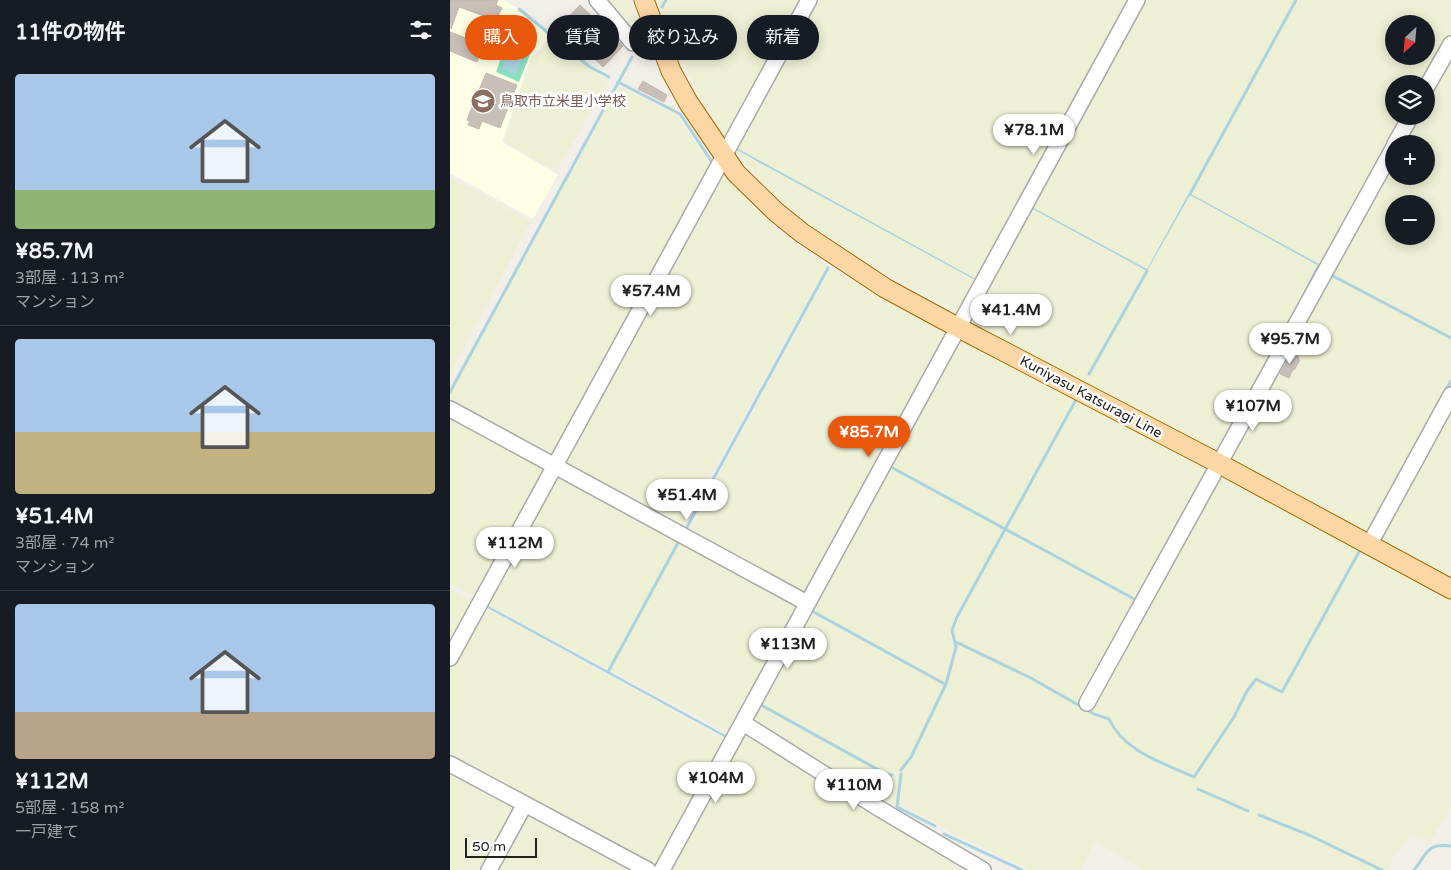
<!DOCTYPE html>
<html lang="ja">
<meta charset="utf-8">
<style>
:root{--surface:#171b24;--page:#242831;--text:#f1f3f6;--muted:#9ea1a6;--line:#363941;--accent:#ea580c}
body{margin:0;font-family:"Varela Round","Noto Sans JP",sans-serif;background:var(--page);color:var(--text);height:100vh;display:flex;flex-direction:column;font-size:19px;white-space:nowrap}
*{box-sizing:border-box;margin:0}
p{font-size:16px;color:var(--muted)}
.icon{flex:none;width:28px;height:28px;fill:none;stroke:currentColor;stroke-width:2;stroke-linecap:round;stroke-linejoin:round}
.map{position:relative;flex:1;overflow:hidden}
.sheet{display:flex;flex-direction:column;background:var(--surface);width:450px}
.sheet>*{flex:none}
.guide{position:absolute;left:15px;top:15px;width:475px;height:45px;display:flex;gap:10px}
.needle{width:32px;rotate:206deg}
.tools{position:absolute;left:935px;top:15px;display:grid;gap:10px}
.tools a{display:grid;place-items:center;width:50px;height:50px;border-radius:50%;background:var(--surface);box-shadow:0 2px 12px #0003;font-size:25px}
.scale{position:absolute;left:15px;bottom:12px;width:72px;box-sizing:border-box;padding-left:5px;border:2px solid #222;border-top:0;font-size:14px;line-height:18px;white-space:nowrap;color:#222;-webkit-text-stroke:4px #fff;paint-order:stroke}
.price{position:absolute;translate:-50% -42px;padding:0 11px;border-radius:18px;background:#fff;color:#222;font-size:16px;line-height:32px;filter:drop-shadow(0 1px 2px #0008)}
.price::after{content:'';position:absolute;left:50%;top:30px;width:15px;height:11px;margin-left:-8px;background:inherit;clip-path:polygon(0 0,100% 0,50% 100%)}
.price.active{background:var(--accent);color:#fff}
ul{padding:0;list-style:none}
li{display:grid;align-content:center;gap:10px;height:265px;padding:0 15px}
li+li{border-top:1px solid var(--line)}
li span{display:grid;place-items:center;height:155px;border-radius:5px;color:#555}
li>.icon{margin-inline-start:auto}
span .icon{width:90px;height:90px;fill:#fffc;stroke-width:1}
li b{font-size:21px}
h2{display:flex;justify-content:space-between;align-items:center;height:60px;padding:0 15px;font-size:21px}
.pill{padding:0 18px;border-radius:22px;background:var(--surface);box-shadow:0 2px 12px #0003;font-size:18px;line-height:45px}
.pill.active{background:var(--accent);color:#fff}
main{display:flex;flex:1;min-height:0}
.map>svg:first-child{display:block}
.education{fill:#ffffe5}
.farmland{fill:#eef0d5;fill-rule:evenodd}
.pitch{fill:#88e0be}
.water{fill:#aad3df}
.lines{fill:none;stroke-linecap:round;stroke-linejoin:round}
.stream{stroke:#aad3df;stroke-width:3}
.building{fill:#c7bfb8;stroke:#c4b6ab}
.minor-casing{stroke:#a9a9a9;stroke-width:18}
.major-casing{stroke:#a06b00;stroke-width:21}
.minor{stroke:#fff;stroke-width:15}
.major{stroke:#fcd6a4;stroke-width:19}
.labels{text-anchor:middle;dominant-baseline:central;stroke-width:5;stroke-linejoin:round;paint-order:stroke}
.education-label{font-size:14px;fill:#785e54;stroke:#fff;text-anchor:start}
.street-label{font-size:14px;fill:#222;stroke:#fff}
</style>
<main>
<section class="sheet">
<h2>11件の物件<svg class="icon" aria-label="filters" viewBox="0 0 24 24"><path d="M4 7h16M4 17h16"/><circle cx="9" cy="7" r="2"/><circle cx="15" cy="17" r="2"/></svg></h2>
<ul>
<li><span style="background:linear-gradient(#a9c7e8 75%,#8fb573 0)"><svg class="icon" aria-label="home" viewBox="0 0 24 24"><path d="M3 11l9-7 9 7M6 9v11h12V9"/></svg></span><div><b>¥85.7M</b><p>3部屋 · 113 m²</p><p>マンション</p></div></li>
<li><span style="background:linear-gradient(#a9c7e8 60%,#c2b280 0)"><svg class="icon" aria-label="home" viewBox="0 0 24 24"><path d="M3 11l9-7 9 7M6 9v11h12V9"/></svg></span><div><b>¥51.4M</b><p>3部屋 · 74 m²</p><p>マンション</p></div></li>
<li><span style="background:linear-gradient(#a9c7e8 70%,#b9a48a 0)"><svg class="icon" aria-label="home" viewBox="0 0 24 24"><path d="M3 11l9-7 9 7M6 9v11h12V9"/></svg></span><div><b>¥112M</b><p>5部屋 · 158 m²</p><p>一戸建て</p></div></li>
</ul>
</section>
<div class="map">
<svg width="1001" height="870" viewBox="0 0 1001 870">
<rect width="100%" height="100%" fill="#f2efe9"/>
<path class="education" d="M0,0H53L69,9L100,37L80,60L52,142L108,175L83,219L0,173Z"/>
<path class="farmland" d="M154,0H180L190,26H192V29L181,33Z
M208,0H354L276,139L262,120L247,93L222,41Z
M363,0H682L510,314L406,257L363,227L330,201L297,166L283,148Z
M690,0H1001V35L974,84H944V116H957L770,453L515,320ZM944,24H976V56H944Z
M102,38L138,68L159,81L106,172L54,141L81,61Z
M1001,51V387L919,534L780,458L944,156V176H976V144H950L965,116H976V96ZM944,204H976V236H944Z
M169,86L226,115L263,167L103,458L0,405V386Z
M272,171L299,202L321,223L344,242L377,266L231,528L112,466Z
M0,177L81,221L0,374Z
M381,268L493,331L497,338L357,596L240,532V528Z
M508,336L758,468L759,473L626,706L640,712L765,475L768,473L1001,599V807L980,842L961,834L941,861L939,870H693L645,841L631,870H581L500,832L481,820L446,803L438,807L298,719Z
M1001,404V578L927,538Z
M0,413L97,465L29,599L0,584Z
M108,477L348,601L352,606L280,728H277L273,730L34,603L96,491L103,488Z
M0,589L26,603L0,649Z
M32,606L272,738L274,742L209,863L204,866L0,755V668Z
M292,728L527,870H215Z
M0,769L67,804L37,870H0Z
M81,812L188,870H45L74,816Z"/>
<path class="pitch" d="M62,27L87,37L69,82L46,72Z"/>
<path class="water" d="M65,35L80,40L66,74L52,69Z
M285,147L526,279L527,281L310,163L284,148Z
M739,193L871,265V267L740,195L697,271L579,207L580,206L697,269Z
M33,603L279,737L278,739L32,605Z"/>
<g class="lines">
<path class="stream" d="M212,7L216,0
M69,9L140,67L159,77
M182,30L191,28
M168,82L230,114L262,162V164
M740,194L846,0
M883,276L1001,338
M855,293L868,267
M639,374L697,271
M995,391L1001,381
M0,392L182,57
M439,466L688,601
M236,529L378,268
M360,610L493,683
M506,642L581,678L644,714L659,719C674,752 714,763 744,777L784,717L797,691L806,679L832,692L910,550
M158,672L229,541
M309,706L311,705L436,774L442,775
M451,770L461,757L496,684L506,647L502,630L507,617L627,398
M451,774L447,807L485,826
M748,789L798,811
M809,815L859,835L932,870
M494,834L572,870
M964,870C978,853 976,843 1001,846"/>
</g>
<path class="building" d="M0,0H48L46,5L52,8L48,16L43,14L42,19L9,7L1,29Z
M130,5L173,46L153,67L132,47L127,52L104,32Z
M0,32L34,45L27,62L0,51Z
M36,73L67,85L50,128L32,121L29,129L18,125L20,121L17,120Z
M193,81L217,95L214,102L188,89Z
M841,353L849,357L848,359L850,360L844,370L843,369L839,378L830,374Z"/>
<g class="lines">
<defs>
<path id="minor" d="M147,0L183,43H189L207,37
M976,88L1001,44
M945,144L961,116
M0,409L357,603
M919,545L1001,395
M0,658L359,0
M637,703L944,147
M293,723L425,806L533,870
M0,764L198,870
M39,870L75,804
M212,870L687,0"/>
<path id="major" d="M194,0L221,71L238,102L286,173L326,212L352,233L435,288L507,327L768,463L1001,589"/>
</defs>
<use href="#minor" class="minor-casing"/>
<use href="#major" class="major-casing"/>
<use href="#minor" class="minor"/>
<use href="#major" class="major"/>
</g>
<defs>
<symbol id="school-disc" viewBox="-11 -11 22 22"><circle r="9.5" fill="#8d6e63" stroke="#fff"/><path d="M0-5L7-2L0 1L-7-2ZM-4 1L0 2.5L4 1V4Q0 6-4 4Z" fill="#fff"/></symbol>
</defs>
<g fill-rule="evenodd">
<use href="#school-disc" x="19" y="87" width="28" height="28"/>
</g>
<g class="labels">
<g class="education-label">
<text x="50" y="101">鳥取市立米里小学校</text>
</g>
<g class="street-label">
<text transform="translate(641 397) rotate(28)">Kuniyasu Katsuragi Line</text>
</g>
</g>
</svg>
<div class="tools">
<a><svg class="needle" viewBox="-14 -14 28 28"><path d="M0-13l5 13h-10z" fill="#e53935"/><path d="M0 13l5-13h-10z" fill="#9ea1a6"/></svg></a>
<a><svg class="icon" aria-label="layers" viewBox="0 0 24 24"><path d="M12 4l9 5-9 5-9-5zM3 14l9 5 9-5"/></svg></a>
<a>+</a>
<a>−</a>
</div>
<div class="scale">50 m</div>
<b class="price" style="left:584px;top:156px">¥78.1M</b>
<b class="price" style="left:201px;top:317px">¥57.4M</b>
<b class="price" style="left:561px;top:336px">¥41.4M</b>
<b class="price" style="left:840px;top:365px">¥95.7M</b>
<b class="price" style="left:803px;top:432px">¥107M</b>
<b class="price active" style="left:419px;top:458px">¥85.7M</b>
<b class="price" style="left:237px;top:521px">¥51.4M</b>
<b class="price" style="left:65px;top:569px">¥112M</b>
<b class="price" style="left:338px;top:670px">¥113M</b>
<b class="price" style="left:266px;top:804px">¥104M</b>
<b class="price" style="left:404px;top:811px">¥110M</b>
<div class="guide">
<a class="pill active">購入</a>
<a class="pill">賃貸</a>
<a class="pill">絞り込み</a>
<a class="pill">新着</a>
</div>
</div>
</main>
